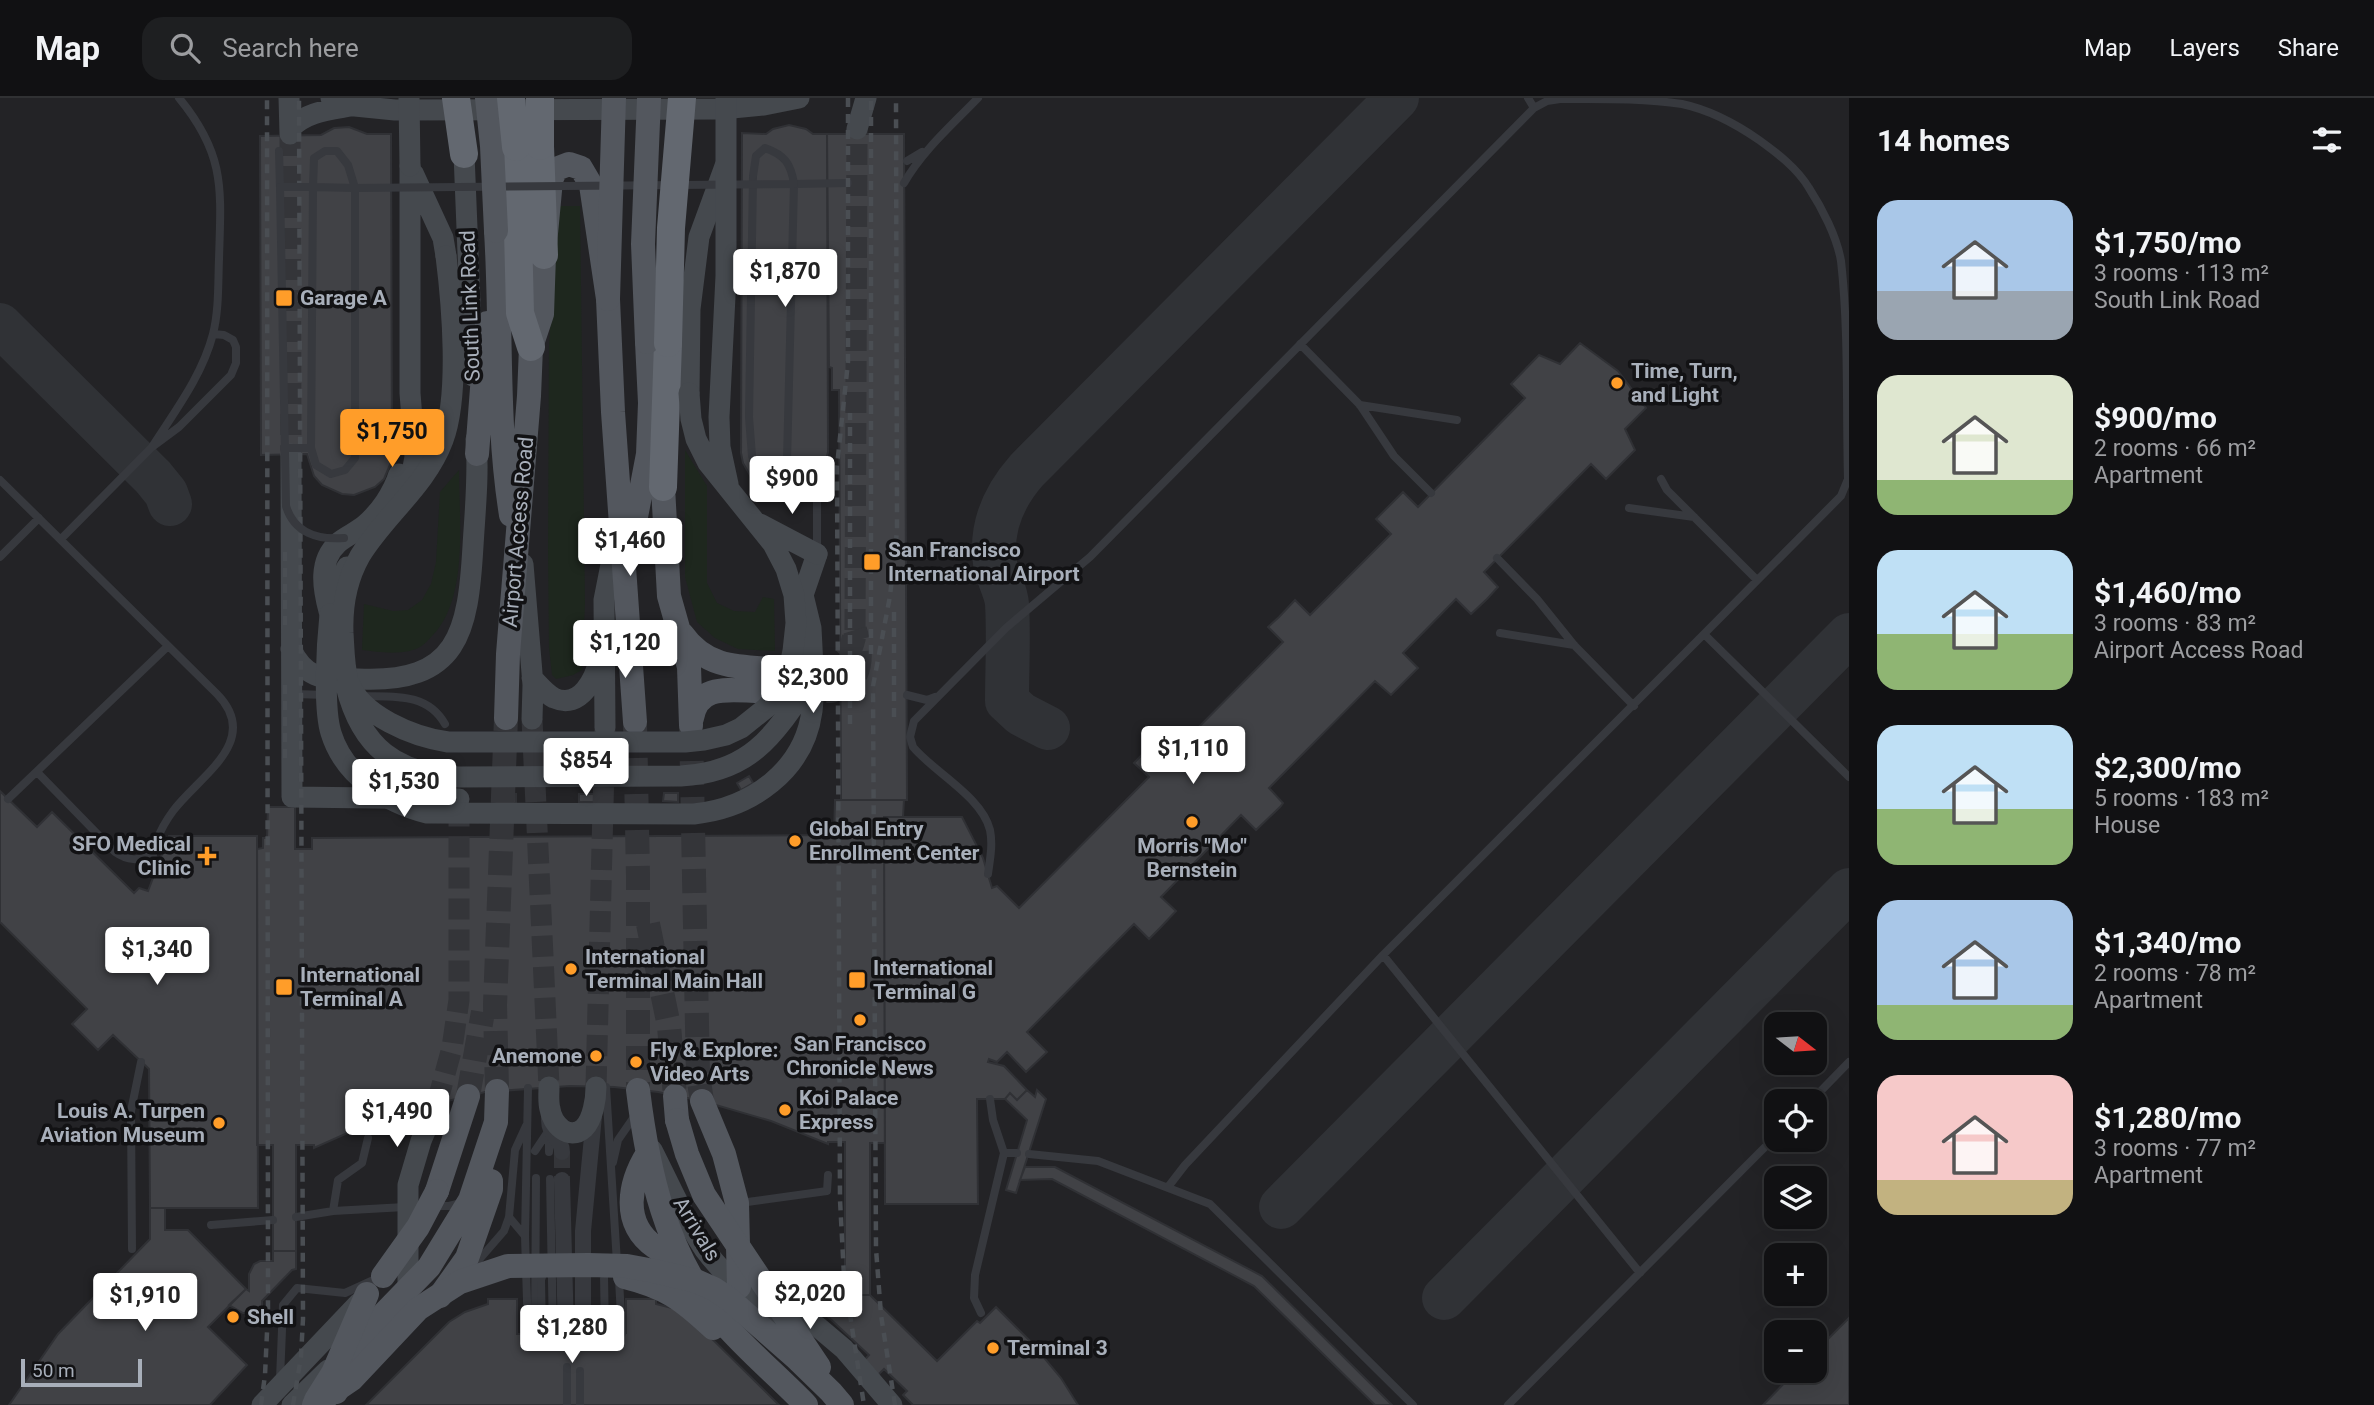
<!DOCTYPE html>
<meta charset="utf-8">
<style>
:root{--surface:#111113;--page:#1e1f21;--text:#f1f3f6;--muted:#9c9da0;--line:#303133;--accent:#ff9d29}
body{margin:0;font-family:Roboto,sans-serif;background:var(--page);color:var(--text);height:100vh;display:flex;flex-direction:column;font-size:26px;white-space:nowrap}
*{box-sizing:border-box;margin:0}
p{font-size:23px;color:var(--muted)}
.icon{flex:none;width:38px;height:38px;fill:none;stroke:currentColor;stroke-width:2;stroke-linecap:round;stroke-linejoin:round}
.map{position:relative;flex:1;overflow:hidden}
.sheet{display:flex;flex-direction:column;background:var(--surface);width:525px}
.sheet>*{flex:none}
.needle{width:46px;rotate:107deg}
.buttons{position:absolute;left:1764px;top:914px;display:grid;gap:14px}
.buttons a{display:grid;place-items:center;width:63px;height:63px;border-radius:14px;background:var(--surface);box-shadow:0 7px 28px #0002,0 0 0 2px var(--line);font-size:35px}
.scale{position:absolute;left:21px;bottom:18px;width:121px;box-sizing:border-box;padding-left:7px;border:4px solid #a8afba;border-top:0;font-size:19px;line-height:24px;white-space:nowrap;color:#a8afba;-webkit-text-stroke:5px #121214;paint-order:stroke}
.price{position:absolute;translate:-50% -60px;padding:0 16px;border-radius:7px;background:#fff;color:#222;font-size:23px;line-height:46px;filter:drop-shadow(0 2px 4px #0008)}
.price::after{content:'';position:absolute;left:50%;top:42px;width:21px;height:16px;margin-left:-10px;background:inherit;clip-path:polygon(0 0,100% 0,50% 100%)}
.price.active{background:var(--accent);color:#111}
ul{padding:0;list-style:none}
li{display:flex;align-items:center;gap:21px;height:175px;padding:0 28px}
li span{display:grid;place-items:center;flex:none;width:196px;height:140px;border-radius:21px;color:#555}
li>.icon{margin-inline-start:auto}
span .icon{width:84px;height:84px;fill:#fffc;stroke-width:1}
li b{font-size:30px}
h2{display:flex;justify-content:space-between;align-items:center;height:84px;padding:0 28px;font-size:30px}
header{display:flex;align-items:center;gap:42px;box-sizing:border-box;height:98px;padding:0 35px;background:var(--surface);border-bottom:2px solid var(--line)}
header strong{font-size:33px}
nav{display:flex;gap:38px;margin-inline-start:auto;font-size:24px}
.search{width:490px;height:63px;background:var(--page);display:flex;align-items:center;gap:18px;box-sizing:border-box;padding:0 24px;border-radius:21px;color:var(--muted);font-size:26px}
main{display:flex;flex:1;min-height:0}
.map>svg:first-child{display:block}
.built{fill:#232326;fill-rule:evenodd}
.green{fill:#1e271e}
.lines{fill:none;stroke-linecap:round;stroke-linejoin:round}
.taxiway{stroke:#303236;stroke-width:44}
.building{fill:#414246;stroke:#303135;stroke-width:2}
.street-tunnel{stroke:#343539;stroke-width:16;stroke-dasharray:16 8;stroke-linecap:butt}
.secondary-tunnel{stroke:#343539;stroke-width:21;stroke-dasharray:21 10;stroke-linecap:butt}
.primary-tunnel{stroke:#343539;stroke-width:24;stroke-dasharray:24 12;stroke-linecap:butt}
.lane{stroke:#37393e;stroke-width:8}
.street{stroke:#37393e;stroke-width:16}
.secondary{stroke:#45494e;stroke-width:21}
.primary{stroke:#53575e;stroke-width:24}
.highway{stroke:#636870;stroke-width:28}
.rail{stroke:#4a4e53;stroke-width:4.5;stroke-dasharray:9 7;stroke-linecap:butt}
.lane-bridge{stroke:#37393e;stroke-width:8}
.secondary-bridge{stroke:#45494e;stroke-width:21}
.primary-bridge{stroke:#53575e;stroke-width:24}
.highway-bridge{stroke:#636870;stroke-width:28}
.poi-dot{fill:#ff9d29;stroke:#121214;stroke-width:2.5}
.labels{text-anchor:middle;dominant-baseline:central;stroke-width:7;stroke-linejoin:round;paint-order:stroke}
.poi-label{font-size:21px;font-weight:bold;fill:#a8afba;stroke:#121214;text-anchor:start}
.street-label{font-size:21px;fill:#a8afba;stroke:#121214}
</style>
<header>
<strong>Map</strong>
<div class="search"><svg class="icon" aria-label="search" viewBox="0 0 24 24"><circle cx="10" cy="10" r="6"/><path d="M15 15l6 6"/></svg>Search here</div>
<nav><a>Map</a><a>Layers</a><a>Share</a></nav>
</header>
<main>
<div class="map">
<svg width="1849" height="1307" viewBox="0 0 1849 1307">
<rect width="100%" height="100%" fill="#171719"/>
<path class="built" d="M0,0H1849V1307H0ZM1776,926H1815V964H1776ZM1776,1003H1815V1041H1776ZM1776,1080H1815V1118H1776ZM1776,1157H1815V1195H1776ZM1776,1234H1815V1272H1776Z"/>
<path class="green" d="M557,108H580L585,506L582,572L573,577L556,581L552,577L549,550L548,452L549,247Z
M685,352L707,388V485L717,505L734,513L755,514L763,499L774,501L775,553L738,551L715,540L697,524L685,479Z
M459,372C459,420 469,501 432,538C429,541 424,547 420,549C403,558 379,554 362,552L364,506L393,513L408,512L422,502L431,486L436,464L440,394Z"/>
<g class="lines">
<path class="taxiway" d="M0,227L153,379L166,395L170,406
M1048,630L1021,616L1007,603C1007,571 1009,538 1007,506C1006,492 997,479 995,465C990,429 1004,398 1027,372L1397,0
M1281,1109L1849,537
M1444,1200L1849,792"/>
</g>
<path class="building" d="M789,27L806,31L813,36H827L828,354L823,375L812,389L798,396L786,398L763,391L754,384L743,365L741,355L742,35L766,36L773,31Z
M349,29L367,36H391L392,362L384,381L375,389L354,397L342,396L322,387L314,378L307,356L261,357L260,38L321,37L334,30Z
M827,36H904L907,702H841L839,292H832V270L829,269Z
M1580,245L1618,273L1646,310L1625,331L1635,352L1606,381L1591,366L1484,474L1498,489L1487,501L1471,516L1456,501L1403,555L1418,570L1391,597L1375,583L1269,690L1283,705L1280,709L1256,732L1241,717L1161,799L1176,813L1160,830L1149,841L1134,826L1027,934L1047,954L1026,974L1007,954L997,964L989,961L988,964L1004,968L1027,992L1017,1002L1010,995L1005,1001H977L978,1106H885L884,719H962L983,760L992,790L997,788L1019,810L1149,679L1134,665L1161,637L1176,652L1283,544L1268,529L1279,519L1295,502L1310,517L1391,436L1376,421L1403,394L1418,409L1525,300L1511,286L1539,257L1560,266Z
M749,678L753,685L741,692L737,685Z
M0,693L37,729L52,714L134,795L139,790L148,793L169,738H257L258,1110H150L149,971L113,937L98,952L72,926L87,911L0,824Z
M664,695H678V704L663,703Z
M502,696H516V705H502Z
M579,696H594V704H579Z
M835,702H904L903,719H884L885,1045H870V1197H845V1044H828V1046L771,1023L702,1003L658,994L614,989L570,988L485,994L406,1013L370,1025L314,1050V1047H296V1153H273V1047H257V751L263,750V740H267L268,709H295V751H312V740L834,737Z
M1027,992L1035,999L1037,992L1046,1001L1016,1095L1006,1092L1027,1022L1005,1001L1010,995L1017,1002Z
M1025,1069H1055L1262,1178L1392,1307H1375L1254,1188L1052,1081L1020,1082Z
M150,1110H165V1132H188L246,1191L208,1229L247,1267L210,1307H9L58,1236L150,1141Z
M273,1153H296V1171L292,1172L262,1203V1215H243L229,1207L246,1191L249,1193V1176L254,1166L260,1163H273Z
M845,1197H870L937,1263L977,1223L980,1225L996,1209L1031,1244L1061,1280L1078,1307H913L903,1297L907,1293L884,1271L874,1281L860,1267L869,1257L825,1216L824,1211L826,1209L830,1213Z
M488,1201H517V1236L626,1235V1201H656V1206L672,1210L695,1224L779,1307H366L449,1224L465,1214L488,1206Z
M1849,1220V1307H1763L1797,1272H1815V1254Z"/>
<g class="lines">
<path class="street-tunnel" d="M562,1054V1082"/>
<path class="secondary-tunnel" d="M290,37L291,356
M855,532L857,31
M532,621L549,989
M596,989L605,629
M437,1005L452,950L459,902V701"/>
<path class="primary-tunnel" d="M775,571C812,572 849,580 855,533
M790,594L831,593L851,585C863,567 861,552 855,532
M635,624L638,778V992
M691,627L698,977L702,1003
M648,826L669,928L675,998
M497,993L495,907L506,620
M468,998L483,914"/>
<path class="lane" d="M1528,0L1534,10
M279,53L280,89
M907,63L922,54
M753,80L749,319L752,358L760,375L772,377L787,363L794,86L848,85
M904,85C923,52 952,27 978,0
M1300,246L1360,307L1394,358L1431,395
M1360,307L1457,322
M152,349C175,313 202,278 213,236C219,212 218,186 219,161C221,92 226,57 179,0
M1661,381L1667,392L1757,482
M0,382L217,596C263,643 198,679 173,713C159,732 152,750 151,774
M1629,410L1694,419
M61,441L152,349L179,329L231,277L236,265V249L233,242L224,237L213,236
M817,453V383
M0,459L39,420
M1497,460L1537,501L1574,547L1634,608
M1500,535L1574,547
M294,596L327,597
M907,597L927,602L935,599
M361,598C393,599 427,594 445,626
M37,674L115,754C128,763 138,763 152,757
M8,701L168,548
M988,776C990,761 993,747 990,732C982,699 935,675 913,649L910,639L914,623L1006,530L1090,459L1534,10L1547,3L1560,1C1600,1 1643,0 1682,6C1710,12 1736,26 1759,42C1777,55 1797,70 1809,90C1822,110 1837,139 1841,163C1849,234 1846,309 1848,381L1841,398L1704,536L1849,679
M1383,857L1640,1175
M606,989L617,1165
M1811,1003L1849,964
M535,1053L549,1032
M549,1054V1035
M1004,1055H1017
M1029,1056L1098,1063L1210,1106L1413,1307
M613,1064L618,1042L636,1016
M550,1081L553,1235
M1168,1089L1185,1067L1383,857L1704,536
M740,1105L827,1093L828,1077
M432,1108H449L461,1105
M333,1113L405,1109
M296,1119L333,1113L338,1082L362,1065L368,1040
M509,1119L525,1138
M211,1127L273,1122
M132,1151L131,1013L141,964
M471,1171L504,1133L509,1119L515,1052L526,1028
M619,1182L622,1235
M981,1215L974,1200L975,1177L1004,1055L993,1022L990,1001
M528,1235L525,1138L528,990
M535,1235L536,1080
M567,1269V1307
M580,1273V1307
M280,1281L283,1207L297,1190L345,1195L380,1179
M1508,1307L1776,1038"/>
<path class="street" d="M549,1022C549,1039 562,1040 562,1054
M562,1082L566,1235
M583,1235V1133L594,1018"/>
<path class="secondary" d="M289,0L290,36
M331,0L355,8L395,12L722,11L764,7L799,0
M290,31C305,14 329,12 351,8
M857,31L866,0
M464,56L473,278
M413,75L443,140L446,158
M689,295L690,211L699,139L725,68
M291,356L292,699L459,701
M400,400L410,385L415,359L410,295V68
M523,466L533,587L532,621
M329,513C323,491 318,463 338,445C346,438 357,434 365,427C380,414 393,395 399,376
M330,516L337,490L347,469
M291,551C307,584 326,580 358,581C459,586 468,534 473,448C475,413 479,377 476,341
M813,569L811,530L803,497L817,456
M532,580C539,587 546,596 554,600C581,612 595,580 600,560
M605,629L604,502L617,436
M549,989C549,996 548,1004 550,1011C552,1026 569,1044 584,1030C593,1021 596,1001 596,989
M652,1052C669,1085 684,1121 705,1152C729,1184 763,1212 790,1242
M408,1190V1087L421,1043L437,1005
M778,1203L818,1229L844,1251L892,1307
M262,1307L359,1205
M292,1307L328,1272"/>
<path class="primary" d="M496,133C502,228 496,324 511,417
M650,305L663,389L669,498L689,569L691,627
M477,356L487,225
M631,445L648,356L650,305L647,244
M682,536C706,570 737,569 775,571
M506,620L508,556L529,298L531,249L542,216L544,157L551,82L556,71L569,66L581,70L591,87L608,201L613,314L635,624
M692,620C698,584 733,593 761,593
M638,992C648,1074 666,1155 719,1220C745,1251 778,1278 806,1307
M675,998L677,1022
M702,1003L724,1056L737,1105L739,1189
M648,1055C629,1085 621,1125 655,1149C662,1155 672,1158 680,1161
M437,1093L468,998
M625,1179C666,1189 682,1201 713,1230
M440,1198L467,1160L491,1091V1083
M336,1294L367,1233L429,1169L470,1102L496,1024L497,993"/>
<path class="highway" d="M540,48L544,157
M516,49L520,215L531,249
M663,389L668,245"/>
<path class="rail" d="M848,0V264L837,368L840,1102L844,1178L864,1307
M285,454V534
M894,514V624
M871,556V0
M285,587V666
M850,626V315
M261,1307L265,1277L268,1213L267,0
M293,1307L301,1259L303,1221L299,0
M895,1307L881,1217L876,1151L873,588L890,498L897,433L896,0"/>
<path class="lane-bridge" d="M284,350H311
M344,440C318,442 294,435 286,408L280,89H313L314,60L325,53H337L348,67L355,90L313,89L311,350L316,367L331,376L345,372L355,360V90L794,86C791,66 785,57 765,50L756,58L753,78
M601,1173L604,1178L605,1235
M542,1235L541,1182L544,1172"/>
<path class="secondary-bridge" d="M409,0L410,68
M726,0V178L719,319L720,349L728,386
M446,158C452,206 460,297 443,342C426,388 385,417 360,458C347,481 342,508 343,535C344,550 344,568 348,582C360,618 414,639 448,644H685L704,642L726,637L741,630L766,610L777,597L787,582L793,553L796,525L794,497L786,471L773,446L708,365L696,341L691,321L689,295
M760,426L817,456
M330,516C327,545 323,609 331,635C344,678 387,705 427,715L694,716C751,710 804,673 812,613C814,599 813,584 813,569
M346,588C361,649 396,676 459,679L681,678C754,674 776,634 813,579"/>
<path class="primary-bridge" d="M487,0L492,48L496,133
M608,201L614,0
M647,244L643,146L649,0
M677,1022L687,1056L704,1097L819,1269
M383,1178L418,1129L437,1093
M316,1302L333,1275L367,1196
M314,1307L352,1281L418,1211L460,1184L508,1168L588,1167L627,1168L654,1173L696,1183L714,1191L729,1201L795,1259L831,1294L842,1307"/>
<path class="highway-bridge" d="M456,0L464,56
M511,0L516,49
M540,48V0
M668,245L671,130L682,0"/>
</g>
<g class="poi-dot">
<rect x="275" y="191" width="18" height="18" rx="3.5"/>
<circle cx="1617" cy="285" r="7"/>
<rect x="863" y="455" width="18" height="18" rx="3.5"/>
<circle cx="1192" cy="724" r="7"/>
<circle cx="795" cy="743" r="7"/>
<path d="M203.5 747.5h7v7h7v7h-7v7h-7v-7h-7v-7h7z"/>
<circle cx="571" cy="871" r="7"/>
<rect x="848" y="873" width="18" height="18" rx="3.5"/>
<rect x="275" y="880" width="18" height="18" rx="3.5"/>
<circle cx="860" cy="922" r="7"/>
<circle cx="596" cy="958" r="7"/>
<circle cx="636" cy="964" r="7"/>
<circle cx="785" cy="1012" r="7"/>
<circle cx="219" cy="1025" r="7"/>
<circle cx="233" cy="1219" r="7"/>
<circle cx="993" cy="1250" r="7"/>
</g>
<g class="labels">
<g class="poi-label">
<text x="300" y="200">Garage A</text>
<text x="1631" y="273">Time, Turn,<tspan x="1631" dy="24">and Light</tspan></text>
<text x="888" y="452">San Francisco<tspan x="888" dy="24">International Airport</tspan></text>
<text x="809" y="731">Global Entry<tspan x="809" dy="24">Enrollment Center</tspan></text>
<text x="191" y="746" text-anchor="end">SFO Medical<tspan x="191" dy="24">Clinic</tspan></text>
<text x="1192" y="748" text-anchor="middle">Morris "Mo"<tspan x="1192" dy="24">Bernstein</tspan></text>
<text x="585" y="859">International<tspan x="585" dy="24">Terminal Main Hall</tspan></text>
<text x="873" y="870">International<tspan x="873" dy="24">Terminal G</tspan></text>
<text x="300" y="877">International<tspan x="300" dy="24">Terminal A</tspan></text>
<text x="860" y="946" text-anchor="middle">San Francisco<tspan x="860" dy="24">Chronicle News</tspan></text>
<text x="650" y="952">Fly &amp; Explore:<tspan x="650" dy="24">Video Arts</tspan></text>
<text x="582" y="958" text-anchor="end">Anemone</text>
<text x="799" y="1000">Koi Palace<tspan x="799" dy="24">Express</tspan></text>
<text x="205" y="1013" text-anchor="end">Louis A. Turpen<tspan x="205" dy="24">Aviation Museum</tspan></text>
<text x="247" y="1219">Shell</text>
<text x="1007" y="1250">Terminal 3</text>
</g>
<g class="street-label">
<text transform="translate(470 208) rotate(-92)">South Link Road</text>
<text transform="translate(518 434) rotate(-85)">Airport Access Road</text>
<text transform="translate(697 1131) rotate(59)">Arrivals</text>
</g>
</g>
</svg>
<div class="buttons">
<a><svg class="needle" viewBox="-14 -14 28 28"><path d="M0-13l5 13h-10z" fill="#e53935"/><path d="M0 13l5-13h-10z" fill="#9c9da0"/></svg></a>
<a><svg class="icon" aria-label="locate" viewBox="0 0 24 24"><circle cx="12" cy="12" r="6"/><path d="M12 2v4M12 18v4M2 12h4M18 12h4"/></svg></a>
<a><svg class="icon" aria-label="layers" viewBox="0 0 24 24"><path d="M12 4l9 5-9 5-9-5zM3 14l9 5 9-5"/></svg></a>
<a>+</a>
<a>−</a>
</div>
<div class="scale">50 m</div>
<b class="price" style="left:785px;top:211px">$1,870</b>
<b class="price active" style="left:392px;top:371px">$1,750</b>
<b class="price" style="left:792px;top:418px">$900</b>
<b class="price" style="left:630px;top:480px">$1,460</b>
<b class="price" style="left:625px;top:582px">$1,120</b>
<b class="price" style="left:813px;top:617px">$2,300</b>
<b class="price" style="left:1193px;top:688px">$1,110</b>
<b class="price" style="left:586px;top:700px">$854</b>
<b class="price" style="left:404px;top:721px">$1,530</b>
<b class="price" style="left:157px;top:889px">$1,340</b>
<b class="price" style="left:397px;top:1051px">$1,490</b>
<b class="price" style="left:810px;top:1233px">$2,020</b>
<b class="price" style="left:145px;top:1235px">$1,910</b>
<b class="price" style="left:572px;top:1267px">$1,280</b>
</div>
<section class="sheet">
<h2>14 homes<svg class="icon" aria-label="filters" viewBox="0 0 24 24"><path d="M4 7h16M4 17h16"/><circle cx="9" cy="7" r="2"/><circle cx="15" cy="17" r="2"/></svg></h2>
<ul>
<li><span style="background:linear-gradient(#a9c7e8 65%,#9aa5b1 0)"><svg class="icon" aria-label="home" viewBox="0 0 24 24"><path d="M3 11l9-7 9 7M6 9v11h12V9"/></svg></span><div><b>$1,750/mo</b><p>3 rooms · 113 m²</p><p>South Link Road</p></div></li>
<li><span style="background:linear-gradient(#dfe7d0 75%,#8fb573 0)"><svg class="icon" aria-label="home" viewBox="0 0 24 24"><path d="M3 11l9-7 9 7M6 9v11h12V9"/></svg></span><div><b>$900/mo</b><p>2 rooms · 66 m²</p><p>Apartment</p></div></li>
<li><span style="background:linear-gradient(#bfe0f5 60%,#8fb573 0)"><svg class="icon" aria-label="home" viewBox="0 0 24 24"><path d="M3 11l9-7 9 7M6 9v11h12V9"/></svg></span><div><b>$1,460/mo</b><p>3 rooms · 83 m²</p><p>Airport Access Road</p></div></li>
<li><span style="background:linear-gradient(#bfe0f5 60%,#8fb573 0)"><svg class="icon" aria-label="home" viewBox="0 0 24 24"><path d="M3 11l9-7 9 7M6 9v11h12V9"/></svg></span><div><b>$2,300/mo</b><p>5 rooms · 183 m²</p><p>House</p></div></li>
<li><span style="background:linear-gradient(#a9c7e8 75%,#8fb573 0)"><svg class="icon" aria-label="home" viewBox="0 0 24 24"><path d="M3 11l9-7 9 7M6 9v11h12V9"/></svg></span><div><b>$1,340/mo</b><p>2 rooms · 78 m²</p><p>Apartment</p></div></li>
<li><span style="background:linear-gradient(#f6c9c9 75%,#c2b280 0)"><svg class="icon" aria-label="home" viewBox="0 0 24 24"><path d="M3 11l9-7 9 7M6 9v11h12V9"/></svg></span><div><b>$1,280/mo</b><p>3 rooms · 77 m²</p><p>Apartment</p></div></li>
</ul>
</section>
</main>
